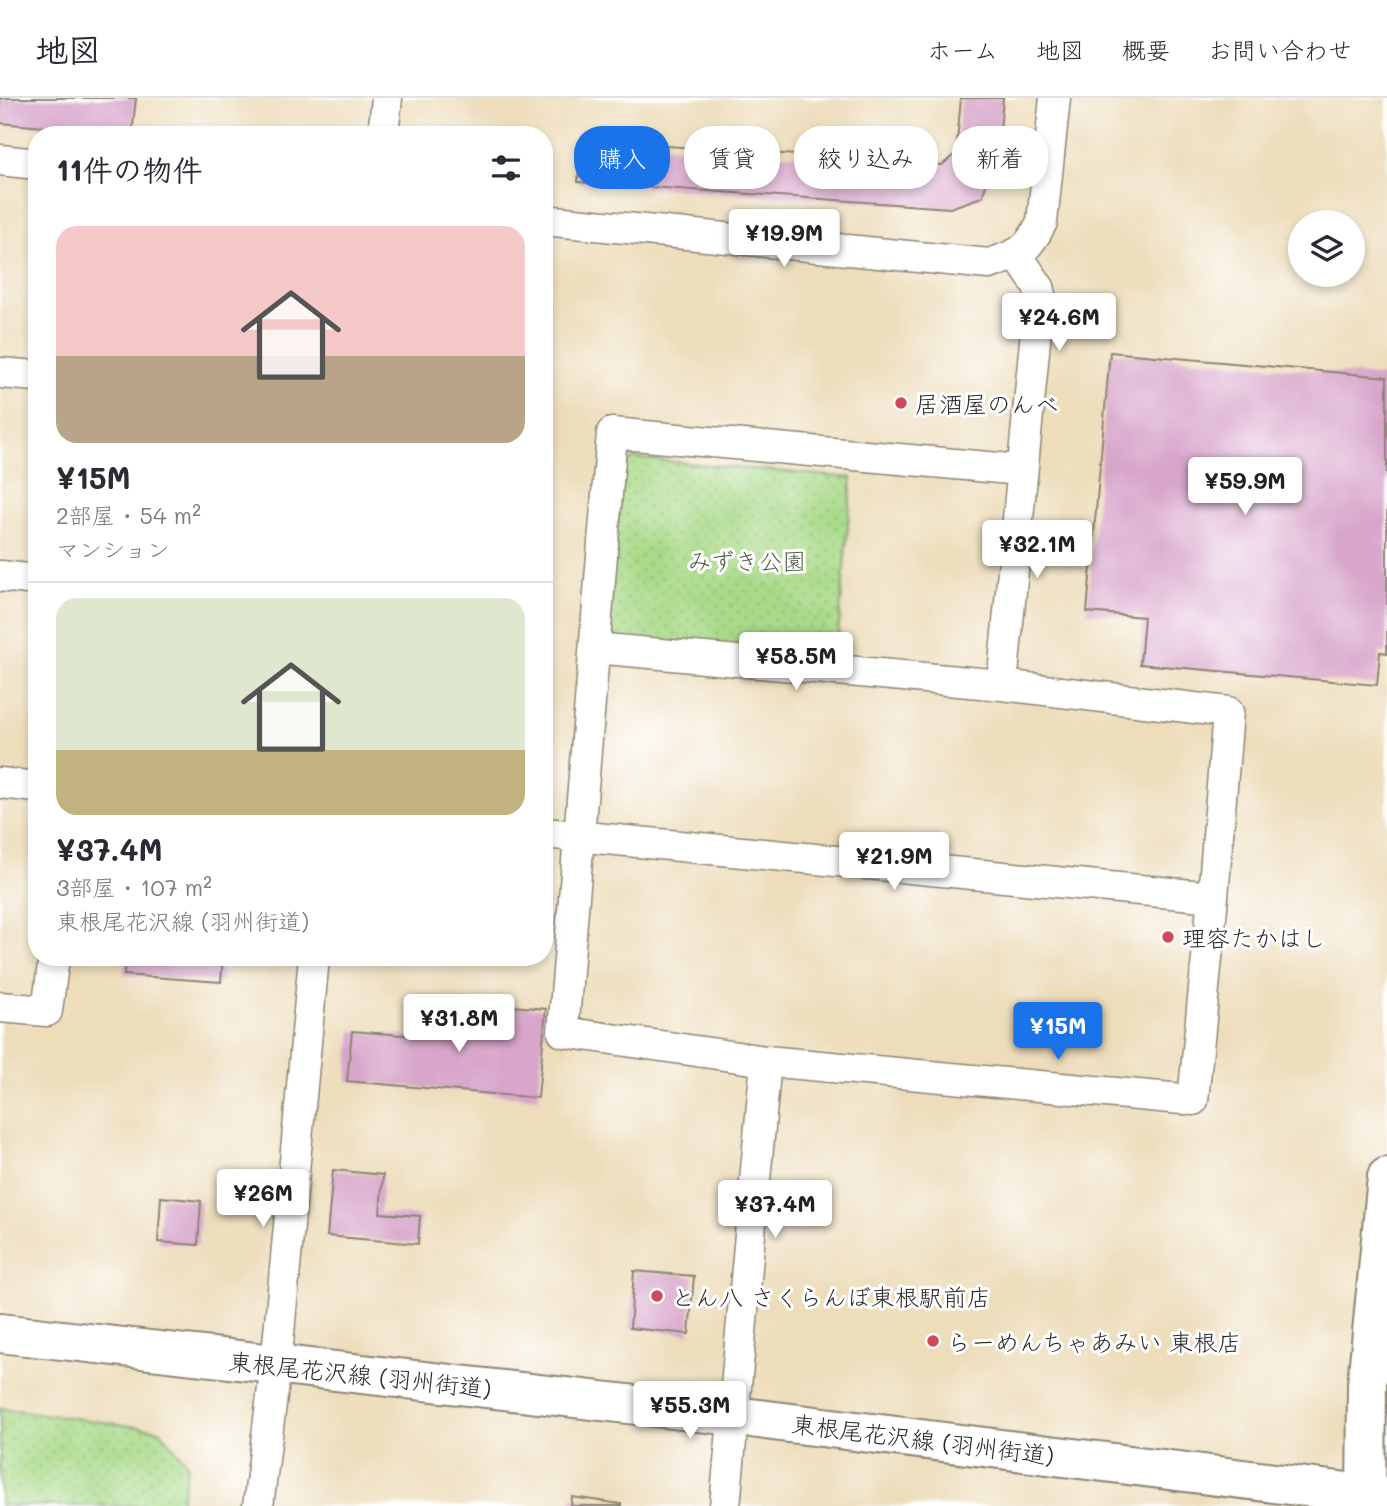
<!DOCTYPE html>
<html lang="ja">
<meta charset="utf-8">
<style>
:root{--surface:#fff;--page:#f7f7f7;--text:#2b2b33;--muted:#7c7c81;--line:#e1e1e2;--accent:#1a73e8}
body{margin:0;font-family:Mali,"Klee One",sans-serif;background:var(--page);color:var(--text);height:100vh;display:flex;flex-direction:column;font-size:26px;white-space:nowrap}
*{box-sizing:border-box;margin:0}
p{font-size:23px;color:var(--muted)}
.icon{flex:none;width:38px;height:38px;fill:none;stroke:currentColor;stroke-width:2;stroke-linecap:round;stroke-linejoin:round}
.map{position:relative;flex:1;overflow:hidden}
.drawer{position:absolute;left:28px;top:28px;width:525px;height:840px;display:flex;flex-direction:column;background:var(--surface);border-radius:28px;box-shadow:0 4px 10px #0003}
.drawer>*{flex:none}
.guide{position:absolute;left:574px;top:28px;width:665px;height:63px;display:flex;gap:14px}
.tools{position:absolute;left:1288px;top:112px;display:grid;gap:14px}
.tools a{display:grid;place-items:center;width:77px;height:77px;border-radius:50%;background:var(--surface);box-shadow:0 4px 10px #0003;font-size:35px}
.price{position:absolute;translate:-50% -60px;padding:0 16px;border-radius:7px;background:#fff;color:#222;font-size:23px;line-height:46px;filter:drop-shadow(0 2px 4px #0008)}
.price::after{content:'';position:absolute;left:50%;top:42px;width:21px;height:16px;margin-left:-10px;background:inherit;clip-path:polygon(0 0,100% 0,50% 100%)}
.price.active{background:var(--accent);color:#fff}
ul{padding:0;list-style:none}
li{display:grid;align-content:center;gap:14px;height:371px;padding:0 28px}
li+li{border-top:2px solid var(--line)}
li span{display:grid;place-items:center;height:217px;border-radius:21px;color:#555}
li>.icon{margin-inline-start:auto}
span .icon{width:126px;height:126px;fill:#fffc;stroke-width:1}
li b{font-size:30px}
h2{display:flex;justify-content:space-between;align-items:center;height:84px;padding:0 28px;font-size:30px}
.tag{padding:0 24px;border-radius:28px;background:var(--surface);box-shadow:0 4px 10px #0003;font-size:24px;line-height:63px}
.tag.active{background:var(--accent);color:#fff}
header{display:flex;align-items:center;gap:42px;box-sizing:border-box;height:98px;padding:0 35px;background:var(--surface);border-bottom:2px solid var(--line)}
header strong{font-size:33px}
nav{display:flex;gap:38px;margin-inline-start:auto;font-size:24px}
.map>svg:first-child{display:block}
.park{fill:url(#park-dots);stroke:#6a825a;stroke-width:2}
.building{fill:#d8a6cb}
.lines{fill:none;stroke-linecap:round;stroke-linejoin:round}
.minor-casing{stroke:#8c8473;stroke-width:33}
.major-casing{stroke:#8c8473;stroke-width:42}
.minor{stroke:#fff;stroke-width:30}
.major{stroke:#fff;stroke-width:38}
.poi-dot{fill:#d1495b;stroke:#fff;stroke-width:2.5}
.labels{text-anchor:middle;dominant-baseline:central;stroke-width:6;stroke-linejoin:round;paint-order:stroke}
.poi-label{font-size:24px;fill:#2b2b2b;stroke:#fff;text-anchor:start}
.park-label{font-size:24px;fill:#516047;stroke:#fff}
.street-label{font-size:24px;fill:#2b2b2b;stroke:#fff}
</style>
<header>
<strong>地図</strong>
<nav><a>ホーム</a><a>地図</a><a>概要</a><a>お問い合わせ</a></nav>
</header>
<div class="map">
<svg width="1387" height="1408" viewBox="0 0 1387 1408">
<defs>
<pattern id="park-dots" width="8" height="8" patternUnits="userSpaceOnUse" patternTransform="scale(1.75)"><rect width="8" height="8" fill="#a9da88"/><path d="M2 2h.1M6 6h.1" fill="none" stroke="#92bb76" stroke-width="1.8" stroke-linecap="round"/></pattern>
</defs>
<rect width="100%" height="100%" fill="#fff"/>
<filter id="ink" filterUnits="userSpaceOnUse"><feTurbulence type="fractalNoise" baseFrequency=".0143" numOctaves="2"/><feDisplacementMap in="SourceGraphic" scale="14" xChannelSelector="R" yChannelSelector="G"/><feConvolveMatrix kernelMatrix="1 2 1 2 8 2 1 2 1" color-interpolation-filters="sRGB"/></filter>
<filter id="wash" filterUnits="userSpaceOnUse"><feTurbulence type="fractalNoise" baseFrequency=".00686" numOctaves="4" result="noise"/><feDisplacementMap in="SourceGraphic" scale="28" xChannelSelector="R" yChannelSelector="G"/><feGaussianBlur stdDeviation="1.57" result="paint"/><feColorMatrix in="noise" values="0 0 0 0 0 0 0 0 0 0 0 0 0 0 0 0 0 1.4 0 .05"/><feComposite in="paint" operator="in"/></filter>
<g filter="url(#wash)">
<rect width="100%" height="100%" fill="#edddbb"/>
<path class="park" d="M633,360L852,380L836,562L612,542L605,525L617,376Z
M0,1310L160,1332L188,1367L180,1408H0Z"/>
<g id="blocks">
<path class="building" d="M0,0H136L132,37L0,25Z
M961,0H1003L998,54L982,99L950,110L578,84L581,42L942,67L956,55Z
M1110,254L1387,279V555L1380,554L1377,587L1140,566L1144,519L1087,514Z
M125,859H223L221,884L124,877Z
M455,903L546,911L538,1000L347,983L352,933L451,941Z
M333,1072L383,1077L380,1115L420,1118L418,1146L327,1138Z
M161,1099L201,1103L198,1147L158,1144Z
M634,1173L694,1178L689,1236L630,1230Z
M572,1399L621,1406V1408H571Z"/>
</g>
</g>
<g filter="url(#ink)">
<use href="#blocks" fill-opacity="0" stroke="#8c8473" stroke-width="2"/>
<g class="lines">
<defs>
<path id="minor" d="M383,37L387,0
M0,62L37,66
M544,122L989,166C1019,156 1027,154 1042,124L1055,0
M0,275L37,278
M0,478L37,482
M595,550L1002,587L1228,614L1213,799L1193,1002L766,963L563,934L612,335L1021,372
M1002,587L1040,191L1017,157
M0,685L37,689
M544,735L1213,799
M0,909L47,913L54,859
M258,1408L276,1267L314,859
M725,1408L766,963"/>
<path id="major" d="M0,1235L734,1318L1387,1399
M1366,1408L1367,1286L1387,1079"/>
</defs>
<use href="#minor" class="minor-casing"/>
<use href="#major" class="major-casing"/>
<use href="#minor" class="minor"/>
<use href="#major" class="major"/>
</g>
</g>
<g class="poi-dot">
<circle cx="901" cy="305" r="7"/>
<circle cx="1168" cy="839" r="7"/>
<circle cx="657" cy="1198" r="7"/>
<circle cx="933" cy="1243" r="7"/>
</g>
<g class="labels">
<g class="poi-label">
<text x="915" y="305">居酒屋のんべ</text>
<text x="1182" y="839">理容たかはし</text>
<text x="671" y="1198">とん八 さくらんぼ東根駅前店</text>
<text x="947" y="1243">らーめんちゃあみい 東根店</text>
</g>
<g class="park-label">
<text x="747" y="462">みずき公園</text>
</g>
<g class="street-label">
<text transform="translate(360 1276) rotate(6)">東根尾花沢線 (羽州街道)</text>
<text transform="translate(923 1341) rotate(7)">東根尾花沢線 (羽州街道)</text>
</g>
</g>
</svg>
<div class="tools">
<a><svg class="icon" aria-label="layers" viewBox="0 0 24 24"><path d="M12 4l9 5-9 5-9-5zM3 14l9 5 9-5"/></svg></a>
</div>
<b class="price" style="left:784px;top:171px">¥19.9M</b>
<b class="price" style="left:1059px;top:255px">¥24.6M</b>
<b class="price" style="left:1245px;top:419px">¥59.9M</b>
<b class="price" style="left:1037px;top:482px">¥32.1M</b>
<b class="price" style="left:796px;top:594px">¥58.5M</b>
<b class="price" style="left:894px;top:794px">¥21.9M</b>
<b class="price" style="left:459px;top:956px">¥31.8M</b>
<b class="price active" style="left:1058px;top:964px">¥15M</b>
<b class="price" style="left:263px;top:1131px">¥26M</b>
<b class="price" style="left:775px;top:1142px">¥37.4M</b>
<b class="price" style="left:690px;top:1343px">¥55.3M</b>
<div class="guide">
<a class="tag active">購入</a>
<a class="tag">賃貸</a>
<a class="tag">絞り込み</a>
<a class="tag">新着</a>
</div>
<section class="drawer">
<h2>11件の物件<svg class="icon" aria-label="filters" viewBox="0 0 24 24"><path d="M4 7h16M4 17h16"/><circle cx="9" cy="7" r="2"/><circle cx="15" cy="17" r="2"/></svg></h2>
<ul>
<li><span style="background:linear-gradient(#f6c9c9 60%,#b9a48a 0)"><svg class="icon" aria-label="home" viewBox="0 0 24 24"><path d="M3 11l9-7 9 7M6 9v11h12V9"/></svg></span><div><b>¥15M</b><p>2部屋 · 54 m²</p><p>マンション</p></div></li>
<li><span style="background:linear-gradient(#dfe7d0 70%,#c2b280 0)"><svg class="icon" aria-label="home" viewBox="0 0 24 24"><path d="M3 11l9-7 9 7M6 9v11h12V9"/></svg></span><div><b>¥37.4M</b><p>3部屋 · 107 m²</p><p>東根尾花沢線 (羽州街道)</p></div></li>
</ul>
</section>
</div>
